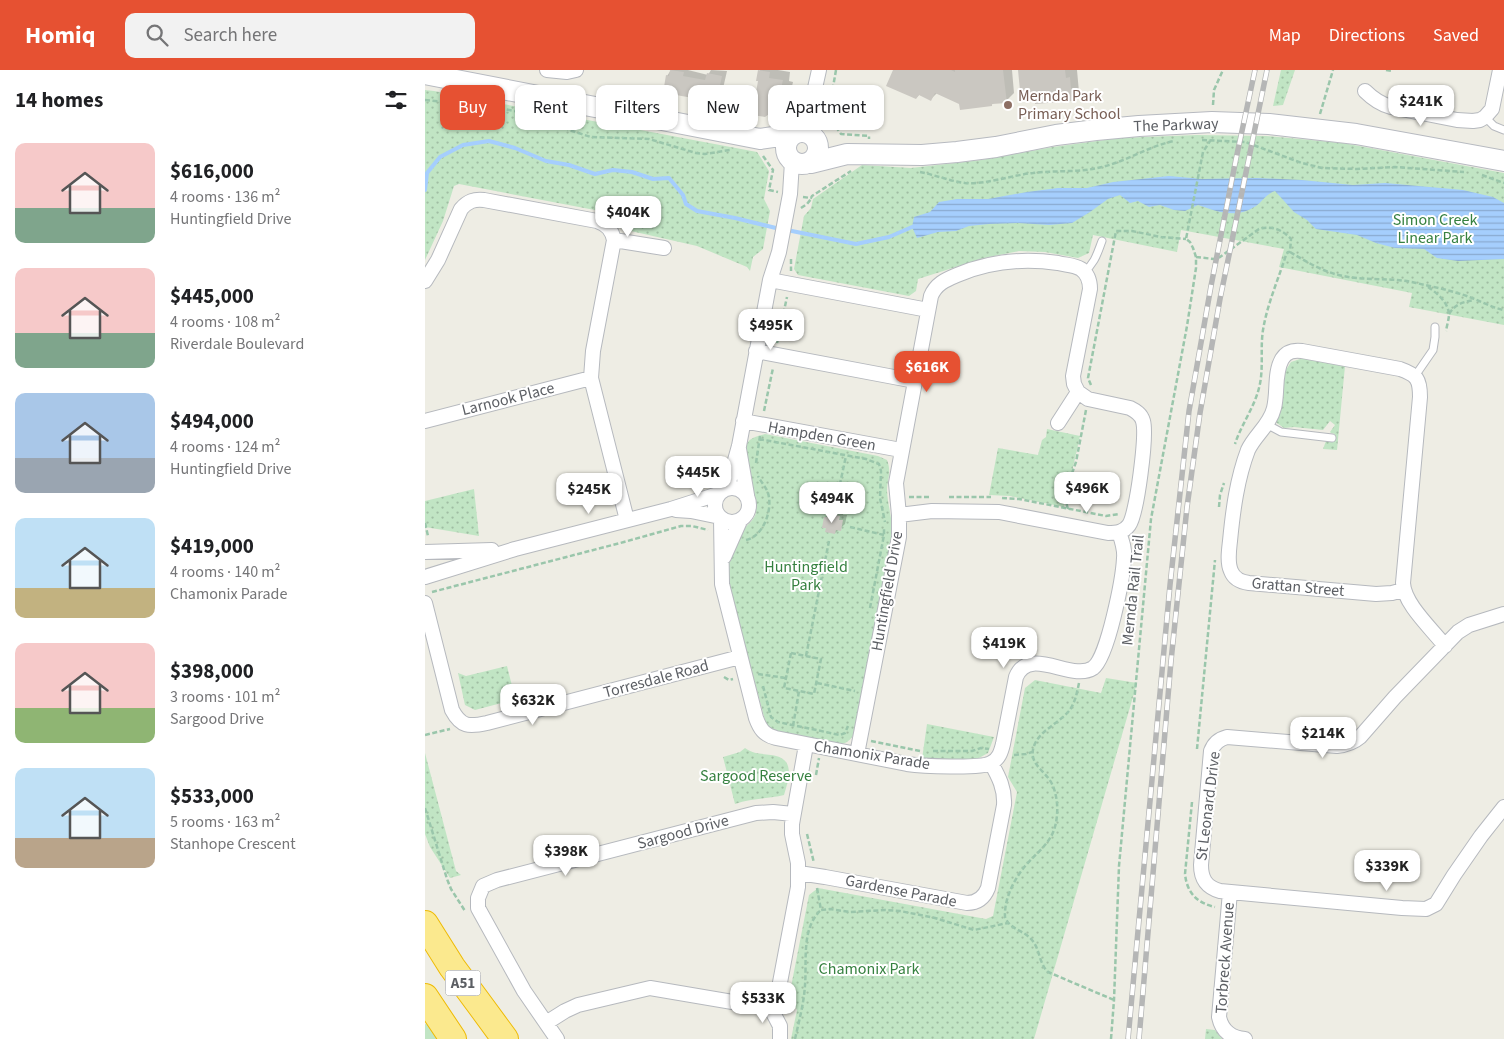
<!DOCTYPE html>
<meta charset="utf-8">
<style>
:root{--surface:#fff;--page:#f2f2f2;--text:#202124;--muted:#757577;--accent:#e65132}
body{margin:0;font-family:"Source Sans 3",sans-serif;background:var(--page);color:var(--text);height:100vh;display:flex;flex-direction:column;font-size:19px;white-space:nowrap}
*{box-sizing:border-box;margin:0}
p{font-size:16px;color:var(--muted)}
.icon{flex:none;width:28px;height:28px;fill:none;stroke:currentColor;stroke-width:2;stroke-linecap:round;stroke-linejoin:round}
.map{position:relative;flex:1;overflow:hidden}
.side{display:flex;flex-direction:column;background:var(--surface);width:425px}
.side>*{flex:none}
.banner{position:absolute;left:15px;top:15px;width:475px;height:45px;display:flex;gap:10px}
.price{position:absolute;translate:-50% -42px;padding:0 11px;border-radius:10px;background:#fff;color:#222;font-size:16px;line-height:32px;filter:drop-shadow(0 1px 2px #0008)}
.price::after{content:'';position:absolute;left:50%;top:30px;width:15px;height:11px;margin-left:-8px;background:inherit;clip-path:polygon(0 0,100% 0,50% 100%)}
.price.current{background:var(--accent);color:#fff}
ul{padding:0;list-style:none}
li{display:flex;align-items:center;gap:15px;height:125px;padding:0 15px}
li span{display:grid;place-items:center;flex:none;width:140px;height:100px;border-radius:10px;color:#555}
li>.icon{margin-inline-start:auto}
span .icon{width:60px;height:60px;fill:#fffc;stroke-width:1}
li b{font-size:21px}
h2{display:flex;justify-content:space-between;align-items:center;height:60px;padding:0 15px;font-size:21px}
.chip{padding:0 18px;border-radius:10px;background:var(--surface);box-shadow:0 1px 4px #0004;font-size:18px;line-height:45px}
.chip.current{background:var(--accent);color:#fff}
header{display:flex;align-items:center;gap:30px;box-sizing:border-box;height:70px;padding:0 25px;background:var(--accent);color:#fff}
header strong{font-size:24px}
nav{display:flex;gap:28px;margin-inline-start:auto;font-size:18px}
.search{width:350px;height:45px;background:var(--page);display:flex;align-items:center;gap:12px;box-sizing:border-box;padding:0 18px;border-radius:10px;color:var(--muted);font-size:19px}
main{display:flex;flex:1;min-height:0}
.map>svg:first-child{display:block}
.green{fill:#c1e5c4}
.park{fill:url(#park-dots)}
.water{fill:url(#water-rules)}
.shadow{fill:#0003}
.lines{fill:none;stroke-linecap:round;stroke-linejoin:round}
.stream{stroke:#a5cefd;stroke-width:4}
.building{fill:#cac7c1}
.lane-casing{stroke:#b6b9be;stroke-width:9}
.street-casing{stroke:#b6b9be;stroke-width:16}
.secondary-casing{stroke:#b7bac0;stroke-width:22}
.highway-casing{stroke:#eeba04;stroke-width:28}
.path{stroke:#9ac6ab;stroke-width:2.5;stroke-dasharray:5 2.5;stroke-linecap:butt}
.lane{stroke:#fff;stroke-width:7}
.street{stroke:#fff;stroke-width:14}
.secondary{stroke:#fff;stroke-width:20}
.highway{stroke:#fbe98e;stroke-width:26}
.rail-casing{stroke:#b5b6b6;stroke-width:5.5}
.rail{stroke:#fff;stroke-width:4;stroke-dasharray:11;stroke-linecap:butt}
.education-dot{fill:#8d6e63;stroke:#fff;stroke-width:2}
.labels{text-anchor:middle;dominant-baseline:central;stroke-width:4;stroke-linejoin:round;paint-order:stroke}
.shield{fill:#fff;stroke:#8d8f92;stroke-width:1}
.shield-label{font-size:15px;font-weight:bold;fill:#5c5f64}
.education-label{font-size:16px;fill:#785e54;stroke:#fff;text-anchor:start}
.street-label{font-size:16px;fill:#5c5f64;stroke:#fff}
.park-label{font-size:16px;fill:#368140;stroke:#fff}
</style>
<header>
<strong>Homiq</strong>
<div class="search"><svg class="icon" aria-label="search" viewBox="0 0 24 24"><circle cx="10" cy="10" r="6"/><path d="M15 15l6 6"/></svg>Search here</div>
<nav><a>Map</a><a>Directions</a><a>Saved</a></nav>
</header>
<main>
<section class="side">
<h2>14 homes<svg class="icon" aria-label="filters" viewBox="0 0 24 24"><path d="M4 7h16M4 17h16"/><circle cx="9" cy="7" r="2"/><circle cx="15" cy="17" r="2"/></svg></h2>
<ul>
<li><span style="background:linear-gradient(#f6c9c9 65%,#7fa58c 0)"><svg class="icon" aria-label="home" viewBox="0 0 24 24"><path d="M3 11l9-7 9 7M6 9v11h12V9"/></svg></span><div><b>$616,000</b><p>4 rooms · 136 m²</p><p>Huntingfield Drive</p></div></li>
<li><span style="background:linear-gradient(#f6c9c9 65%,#7fa58c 0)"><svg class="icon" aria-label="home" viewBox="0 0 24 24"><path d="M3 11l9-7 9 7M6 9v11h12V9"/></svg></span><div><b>$445,000</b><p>4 rooms · 108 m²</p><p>Riverdale Boulevard</p></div></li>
<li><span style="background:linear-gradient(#a9c7e8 65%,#9aa5b1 0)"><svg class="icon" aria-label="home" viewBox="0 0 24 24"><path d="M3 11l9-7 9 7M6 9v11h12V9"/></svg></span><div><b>$494,000</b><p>4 rooms · 124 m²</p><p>Huntingfield Drive</p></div></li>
<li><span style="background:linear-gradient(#bfe0f5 70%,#c2b280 0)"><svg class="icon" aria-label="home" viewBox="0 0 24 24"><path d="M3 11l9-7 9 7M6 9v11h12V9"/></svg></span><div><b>$419,000</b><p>4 rooms · 140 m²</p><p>Chamonix Parade</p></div></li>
<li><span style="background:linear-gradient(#f6c9c9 65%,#8fb573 0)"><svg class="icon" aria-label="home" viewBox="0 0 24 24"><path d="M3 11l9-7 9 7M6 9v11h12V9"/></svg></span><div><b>$398,000</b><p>3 rooms · 101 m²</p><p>Sargood Drive</p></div></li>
<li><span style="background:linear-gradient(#bfe0f5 70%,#b9a48a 0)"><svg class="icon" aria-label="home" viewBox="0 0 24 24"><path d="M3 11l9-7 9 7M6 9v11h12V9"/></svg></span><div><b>$533,000</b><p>5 rooms · 163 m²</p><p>Stanhope Crescent</p></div></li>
</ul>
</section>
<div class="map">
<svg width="1079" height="969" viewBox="0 0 1079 969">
<defs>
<pattern id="park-dots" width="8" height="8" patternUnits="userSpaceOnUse" patternTransform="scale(1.25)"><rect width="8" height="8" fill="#c1e5c4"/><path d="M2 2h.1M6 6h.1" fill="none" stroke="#a0bda3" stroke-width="1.8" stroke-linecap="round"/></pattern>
<pattern id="water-rules" width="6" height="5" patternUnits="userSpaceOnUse" patternTransform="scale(1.25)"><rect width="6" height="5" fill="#a5cefd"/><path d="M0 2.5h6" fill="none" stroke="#8aaad0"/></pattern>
</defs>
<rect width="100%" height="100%" fill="#eeede4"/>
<path class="green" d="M0,954L9,956L19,969H0Z"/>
<path class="park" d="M856,0H870L858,35L848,36Z
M0,20L9,21L332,82L344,101L339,129L345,141L338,179L328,187L325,201L322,197L272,176L197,159L192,153L175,141L34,114L29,116L18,151L0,190Z
M772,65L841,66L918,73L1079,103V255L984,237L987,223L854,197L859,179L756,160L752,182L668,165L664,183L653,188L620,182L594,181L559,188L493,209L491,221L484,226L373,205L369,199L379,146L386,138L388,129L437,95L486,98L556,90L628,77L694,68Z
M878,288L920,296L912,380L898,379L901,371H909L910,364L906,363L905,362L910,355L905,351L898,360L869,357L859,358L849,351L859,303L866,292Z
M622,359L655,366L639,437L585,426L564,425L573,378L613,385L617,370L621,367Z
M340,364L453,386L462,390C467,403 462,409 462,421C463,437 468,450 467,465L430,661C429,665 425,671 420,673C409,676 362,664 348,661L341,654L305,521C301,501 302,479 316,462C321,455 331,450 331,441C331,423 313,386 323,372C327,367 334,366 340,364Z
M49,419L54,466L0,457V431Z
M82,596L89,624L96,628L50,640L40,635L33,603L41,606Z
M681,608L712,613L609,969H366L372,940L364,927L384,825L393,818L561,849L568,846L592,722L583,707L600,618L610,610L676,623Z
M502,654L569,667L563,683L552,689H497Z
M320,678C330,685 335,683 346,685C371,688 364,708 359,725C343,729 326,728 310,734L298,687L315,682Z
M0,683L31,801L36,805L25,808L5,777L0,764Z
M781,959L790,960L797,969H780Z"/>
<path class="water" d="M744,106L777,109L832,108L877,110L928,115L960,113L1038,120L1068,127L1079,133V189L1033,191L1012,188L999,179L970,178L951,173L932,165L891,159L882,150L869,142L850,121C841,124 838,131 831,136C810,149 794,142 773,135L760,141L749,140L735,135L724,137L713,131L705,133L695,125L683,129L665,142L647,153L624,155L593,153L564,154L544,156L531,161L513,162L492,168L487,157L489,147L505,142L514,132L532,129H563L602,122L633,118H662L688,112Z"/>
<path class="shadow" d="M246,0H263L283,5L286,0L302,1L297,23L292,28L281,26L279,29L242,6Z
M335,0H353L365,2L364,11L368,12L365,25L357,34L335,10H332Z
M470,0H587L589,23L581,31L569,33L566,35L535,33L512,23L506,29L495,24L491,28Z
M594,0H652L654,22L646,30Z
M410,439L419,441L418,445H422L420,454L410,463L400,447Z"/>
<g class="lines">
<path class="stream" d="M0,120L2,103L15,87L38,75L64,71L90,78L121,91L144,95L170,104L188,100L207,102L228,109L244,108L258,125L261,134L272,141L310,148L355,159
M362,160L431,174L464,167L487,157"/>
</g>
<path class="building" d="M245,0L259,2L258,6L280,10L282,3L297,6L292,30L280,27L279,30L240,23L241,17H239L241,5L244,6Z
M333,0L345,2L344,8L358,10L356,19L360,20L358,34L340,47L327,45L333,11H331Z
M468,0H526L530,2V0H578L582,33L567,34V36L535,40L534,34L510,23L506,31L494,25L491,29L461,16Z
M593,0H640L641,8L645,7L647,31L610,34V29L596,31Z
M404,444L415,446L414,450H418L416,461L411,460L410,464L400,462L401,458H397L399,447H403Z"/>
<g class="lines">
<defs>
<path id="lane" d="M1060,47L1069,56L1079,60
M659,202C670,193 672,184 677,171
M990,306L1008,280L1010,267V257
M841,354L856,362L907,368"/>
<path id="street" d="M122,0L142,2L151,0
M940,21C948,29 955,34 966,37L1032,50L1048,51L1055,50L1060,47L1067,39L1075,0
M387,65L388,27L394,0
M189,170L239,178
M345,210L503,240
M0,211L13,190L36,139C43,131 49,129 59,130L172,151C182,154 187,160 189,170L168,281L166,308L202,450
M331,281L490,311
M0,351L166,308
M318,351L476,380
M314,379L322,425
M290 435a17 17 0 1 1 34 0a17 17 0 1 1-34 0Z
M302,419L314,376L345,210L354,182L362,140L365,124L367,92
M251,440L266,441L295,447
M474,445L507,441L574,442L683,463C692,463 699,462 704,455C712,444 722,365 718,351C716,344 711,341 705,338L663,329L653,322
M296,449L297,514L331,648C335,659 339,665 351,668L482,694C496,696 555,699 566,693C574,689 576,682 578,674L591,607C604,575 647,612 668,598C683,587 698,508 699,488C700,479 697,471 694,462
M0,482L67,480
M299,487L315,451
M0,507L90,479L246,439L293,424
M978,520L967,523L951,524L824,513C816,512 809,509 806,501C802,492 804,480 805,471C808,440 812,409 823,380C830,365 845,355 849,338C853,322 849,303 857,289C862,281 869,280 877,281L975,299C992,305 995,309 995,327L978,513C979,534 1007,559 1020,576
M0,533L27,640C36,657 44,657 62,653L315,587
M1079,544L1044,555L1033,562L970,627L935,667C928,673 922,675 912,676L802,667C794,669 789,673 786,681L776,795C776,809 781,817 795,821L977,838L1001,839L1011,834L1029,805L1056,766L1079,737
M432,684L474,467V445L471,413L506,226C511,214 520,210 532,205C565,191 598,188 633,193C641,195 650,195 656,199C663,204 665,211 665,219L648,306L649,314L653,322L633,353
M374,803L400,807L542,833C552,833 559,828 563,818L579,735C580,719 574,707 566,693
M805,822L794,947C797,961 806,968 820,969
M344,935L355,956V969
M121,953L140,941L153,935L225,918L331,936L344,935L351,927L353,923L373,817V793L367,764V754L381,675
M132,969L99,921L53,838V828L58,816L72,810L331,743L348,742L368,744"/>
<path id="secondary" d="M0,4L335,69L369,64
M361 78a16 16 0 1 1 32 0a16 16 0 1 1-32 0Z
M386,93L422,84L497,85L532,82L571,77L631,65L671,60L714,56L787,52L844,54L931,64L1079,91"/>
<path id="highway" d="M0,854L27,897L58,939L80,969
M0,927L28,969"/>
</defs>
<use href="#lane" class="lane-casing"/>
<use href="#street" class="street-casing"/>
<use href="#secondary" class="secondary-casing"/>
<use href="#highway" class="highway-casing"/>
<path class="path" d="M411,0L403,46L416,64L444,66V69
M961,0L967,1
M0,30L28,33L55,34L94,42L123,50L147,61L166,67L224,69L271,83L280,84L305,80
M788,35L789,20L798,0
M895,44L908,0
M777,70L820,72L877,93L897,98L932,99L970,97L1039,102
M338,86L348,100L344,120L353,122
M495,102C510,105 525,111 540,113C560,115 587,105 608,103C631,100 654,103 677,97C702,91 724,76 749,71
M1057,105L1079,113
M378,127L386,128L387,126L426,101
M376,138L382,134L386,129
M865,182C882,192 898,202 918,206C942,211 966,207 991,213C1009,217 1029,221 1047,228C1057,232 1068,238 1079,240
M771,187L789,189L795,187L834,159C846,155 858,160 866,169L865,182H863L861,185C853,210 842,235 838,260C835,279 839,299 834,318C829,338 816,355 810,374
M366,189V201
M1003,217C1012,223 1023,232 1024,244C1024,249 1022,255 1021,261
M1024,244C1030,234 1038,232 1049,230
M352,273L362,227
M666,315L663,308L691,161H707L736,167L761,169
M339,341L348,298
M334,369L441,389L454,394L456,401L455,428L460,452
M331,393L335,366
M484,427H506
M524,427H566
M577,428L594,429L681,446L694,444
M410,437L421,386
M794,437L795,425L799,413
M643,439L639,426L651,392L661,340
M0,453L3,466
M425,457L459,465
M321,470C339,466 348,439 343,423C341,417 336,412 333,406
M7,522L199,472L256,456H267L283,460
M445,538L459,465V457
M366,583L396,589L389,624L359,618Z
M381,586L404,471
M333,604L361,608
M299,607L304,610L308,609
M392,613L430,621
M654,613C652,623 650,633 644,641C633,654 615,660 609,676C603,693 618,699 626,712C631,721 633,734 632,745C630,771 616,778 601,795C589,809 579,829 580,847C585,860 599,860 607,870C615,879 614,894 623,902L689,930
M338,616L346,647L353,652L415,665L420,663L423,656
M368,656L374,621
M0,665L25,659
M446,671L495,681
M772,679L790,490
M508,681H547L556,678L564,679
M589,685L601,684L607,682
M391,705L394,688
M767,732L760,804C762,823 772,833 790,837
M0,738L22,809L26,819L40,841
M382,764L389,793
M392,818L396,840L405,839L425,842L460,840L475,841L510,848L549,860L583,853
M370,969C374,951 379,933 380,915C382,891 376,858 396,840
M686,969L689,930L694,796L726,449L762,256L771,198V187L768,178L765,172L761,169L778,82L785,71"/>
<use href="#lane" class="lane"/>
<use href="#street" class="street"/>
<use href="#secondary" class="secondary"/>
<use href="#highway" class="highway"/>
<defs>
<path id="rail" d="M703,969L745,515L764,341L786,216L811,89L830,0
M714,969L746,591L762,437L775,343L795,229L842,0"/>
</defs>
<use href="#rail" class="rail-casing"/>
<use href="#rail" class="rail"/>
</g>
<circle class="education-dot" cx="583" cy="35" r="5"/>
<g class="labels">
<rect class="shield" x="20.5" y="900.5" width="35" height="25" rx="4"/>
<g class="shield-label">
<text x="38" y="913">A51</text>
</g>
<g class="education-label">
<text x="593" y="26">Mernda Park<tspan x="593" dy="18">Primary School</tspan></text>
</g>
<g class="street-label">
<text transform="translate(751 55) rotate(-2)">The Parkway</text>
<text transform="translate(83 329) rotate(-14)">Larnook Place</text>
<text transform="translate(397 366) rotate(10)">Hampden Green</text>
<text transform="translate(873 517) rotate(5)">Grattan Street</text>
<text transform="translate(708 520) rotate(-84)">Mernda Rail Trail</text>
<text transform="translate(462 521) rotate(-80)">Huntingfield Drive</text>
<text transform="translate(231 609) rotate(-15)">Torresdale Road</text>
<text transform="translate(447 685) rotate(9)">Chamonix Parade</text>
<text transform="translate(783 736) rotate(-83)">St Leonard Drive</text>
<text transform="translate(258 762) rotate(-15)">Sargood Drive</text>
<text transform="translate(476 821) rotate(11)">Gardense Parade</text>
<text transform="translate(800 888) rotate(-86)">Torbreck Avenue</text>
</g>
<g class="park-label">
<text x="1010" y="150">Simon Creek<tspan x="1010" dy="18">Linear Park</tspan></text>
<text x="381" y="497">Huntingfield<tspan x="381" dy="18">Park</tspan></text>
<text x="331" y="706">Sargood Reserve</text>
<text x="444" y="899">Chamonix Park</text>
</g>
</g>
</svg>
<b class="price" style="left:996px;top:57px">$241K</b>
<b class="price" style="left:203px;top:168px">$404K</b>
<b class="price" style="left:346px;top:281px">$495K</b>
<b class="price current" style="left:502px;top:323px">$616K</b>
<b class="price" style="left:273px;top:428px">$445K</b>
<b class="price" style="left:662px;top:444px">$496K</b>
<b class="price" style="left:164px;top:445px">$245K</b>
<b class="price" style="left:407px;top:454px">$494K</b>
<b class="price" style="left:579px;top:599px">$419K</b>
<b class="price" style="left:108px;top:656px">$632K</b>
<b class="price" style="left:898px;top:689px">$214K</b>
<b class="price" style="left:141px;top:807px">$398K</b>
<b class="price" style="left:962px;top:822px">$339K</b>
<b class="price" style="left:338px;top:954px">$533K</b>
<div class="banner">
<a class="chip current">Buy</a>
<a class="chip">Rent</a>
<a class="chip">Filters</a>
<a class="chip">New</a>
<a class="chip">Apartment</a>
</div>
</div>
</main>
